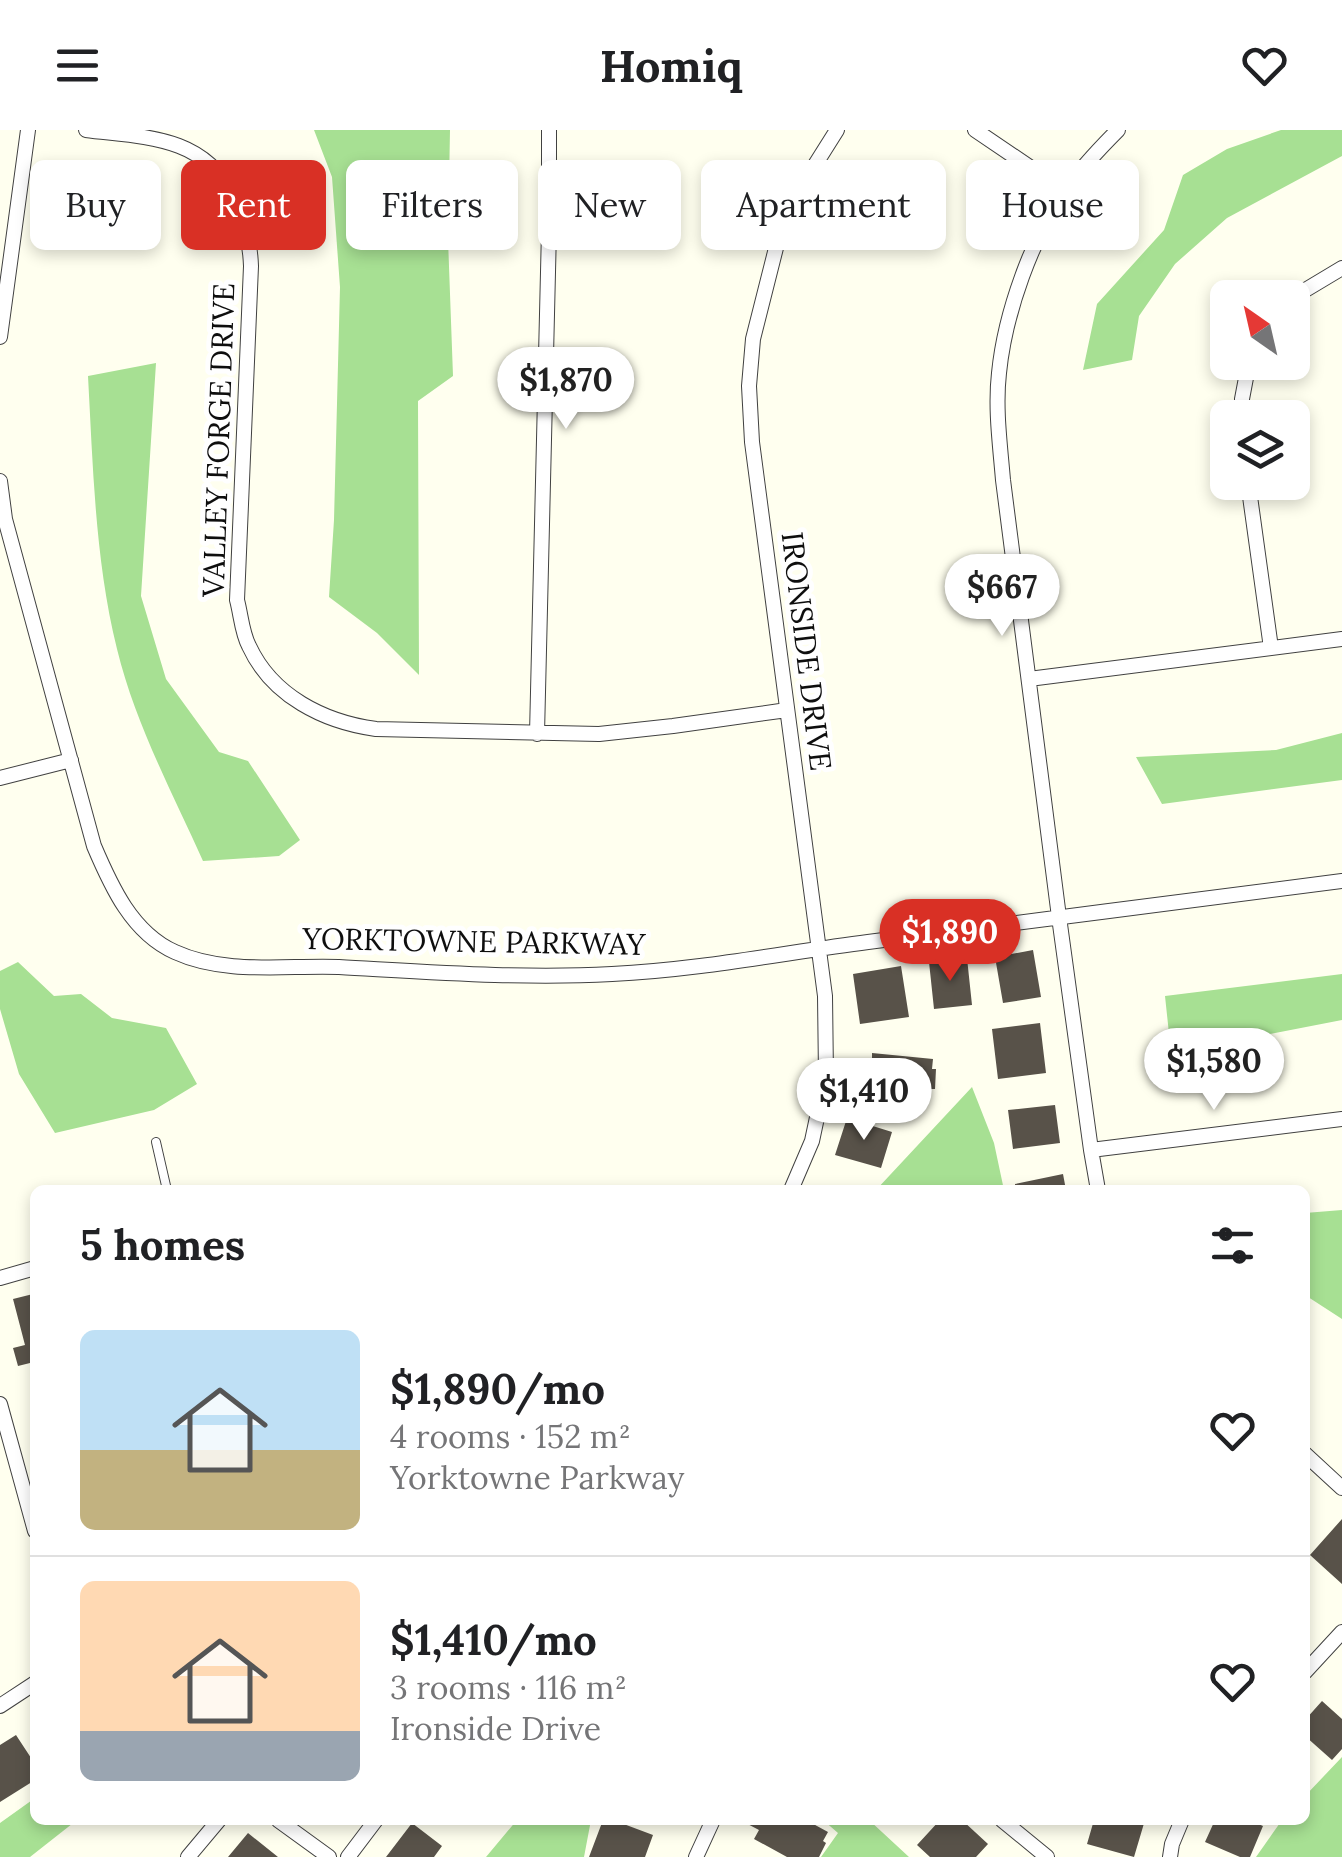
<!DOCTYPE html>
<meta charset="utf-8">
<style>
:root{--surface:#fff;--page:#f2f2f2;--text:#202124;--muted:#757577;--line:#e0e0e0;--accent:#d93025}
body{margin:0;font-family:Lora,serif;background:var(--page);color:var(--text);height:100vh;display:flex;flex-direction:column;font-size:38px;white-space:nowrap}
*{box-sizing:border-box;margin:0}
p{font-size:32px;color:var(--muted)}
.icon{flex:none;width:55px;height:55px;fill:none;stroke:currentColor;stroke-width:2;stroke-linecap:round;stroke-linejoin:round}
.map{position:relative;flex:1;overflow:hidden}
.side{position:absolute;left:30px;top:1055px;width:1280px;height:640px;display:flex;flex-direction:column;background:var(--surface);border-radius:15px;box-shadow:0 5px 15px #0003}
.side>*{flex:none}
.banner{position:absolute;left:30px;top:30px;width:1282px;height:90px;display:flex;gap:20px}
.needle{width:65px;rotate:326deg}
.tools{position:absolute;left:1210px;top:150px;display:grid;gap:20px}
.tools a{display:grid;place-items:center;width:100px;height:100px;border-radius:15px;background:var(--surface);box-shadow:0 5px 15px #0003;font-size:50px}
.price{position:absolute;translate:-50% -85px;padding:0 22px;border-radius:35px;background:#fff;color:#222;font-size:32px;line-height:65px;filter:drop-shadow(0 2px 5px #0008)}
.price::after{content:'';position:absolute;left:50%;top:60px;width:30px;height:22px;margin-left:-15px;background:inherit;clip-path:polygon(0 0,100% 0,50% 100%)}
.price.active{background:var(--accent);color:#fff}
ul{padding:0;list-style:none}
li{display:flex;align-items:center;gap:30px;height:250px;padding:0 50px}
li+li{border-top:2px solid var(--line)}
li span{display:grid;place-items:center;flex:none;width:280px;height:200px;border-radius:15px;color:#555}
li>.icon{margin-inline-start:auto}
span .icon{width:120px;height:120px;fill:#fffc;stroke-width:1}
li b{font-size:42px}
h2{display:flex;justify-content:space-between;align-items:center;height:120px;padding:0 50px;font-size:42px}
.tag{padding:0 35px;border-radius:15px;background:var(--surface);box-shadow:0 5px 15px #0003;font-size:35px;line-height:90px}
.tag.active{background:var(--accent);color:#fff}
header{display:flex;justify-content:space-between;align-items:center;height:130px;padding:0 50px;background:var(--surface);font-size:45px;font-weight:700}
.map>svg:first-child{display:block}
.forest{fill:#a7e093}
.building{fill:#585249}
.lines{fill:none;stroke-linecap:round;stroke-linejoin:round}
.service-casing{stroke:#414141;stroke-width:10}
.minor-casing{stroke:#414141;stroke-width:16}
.service{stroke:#fff;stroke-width:8}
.minor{stroke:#fff;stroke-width:14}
.labels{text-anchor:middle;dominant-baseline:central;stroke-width:10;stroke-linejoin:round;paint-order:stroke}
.street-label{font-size:30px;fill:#0e0e0e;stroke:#fff}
</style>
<header><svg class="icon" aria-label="menu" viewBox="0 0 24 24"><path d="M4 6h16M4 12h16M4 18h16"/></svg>Homiq<svg class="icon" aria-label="heart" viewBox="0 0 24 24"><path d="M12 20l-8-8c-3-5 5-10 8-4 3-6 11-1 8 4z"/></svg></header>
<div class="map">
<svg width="1342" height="1727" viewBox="0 0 1342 1727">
<rect width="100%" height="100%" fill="#ffffef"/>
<path class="forest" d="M314,0H450L448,109L453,246L418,271L419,545L377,503L329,467L334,390L340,157L332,47Z
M1281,0H1342V26L1227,88L1175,134L1139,186L1132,230L1083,240L1097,174L1164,100L1183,45L1227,19Z
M156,233L141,466L166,549L219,622L248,631L300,710L279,726L203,731C172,662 135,593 117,519C95,430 93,337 88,246Z
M1342,603V650L1162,674L1136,627L1276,620Z
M18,832L54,866L81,864L112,888L166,898L197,954L154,980L55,1003L19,944L0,879V841Z
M1342,844V890L1254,907L1170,913L1165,866Z
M972,957L994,1013L1004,1060H876Z
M1342,1080V1189L1305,1165V1083Z
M1342,1627V1727H1256L1282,1690H1305V1666Z
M35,1668V1690H77L30,1727H0V1693Z
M517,1690H591L584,1727H486Z
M823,1690H869L909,1727H821L838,1703Z"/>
<path class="building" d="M1033,820L1041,867L1003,873L995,827Z
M967,828L972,875L934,879L929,832Z
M901,836L909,887L860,894L853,844Z
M1040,893L1046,943L998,949L992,899Z
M872,923L933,929L932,939H936L935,959H930L929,970L868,964L869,955L865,954L867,932H872Z
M1055,975L1060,1013L1013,1019L1008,980Z
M847,988L892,1002L881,1038L835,1025Z
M1063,1044L1066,1060H1015V1054Z
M33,1164L35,1171V1234L30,1233L18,1236L13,1218L25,1215L13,1169Z
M1342,1389V1454L1310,1425Z
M1322,1571L1342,1589V1619L1332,1630L1305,1606V1590Z
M16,1605L35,1634V1650L0,1672V1615Z
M603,1690H613L653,1705L645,1727H589Z
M740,1690H806L828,1702L823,1711L826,1713L819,1727H787L754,1709L759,1700Z
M940,1690H962L988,1714L976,1727H930L917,1715Z
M1094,1690H1145L1134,1727L1087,1714Z
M1215,1690H1249L1263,1696L1250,1727H1240L1205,1712Z
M412,1693L442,1716L434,1727H386Z
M248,1703L278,1727H228Z"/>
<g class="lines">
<defs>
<path id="service" d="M156,1012L167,1060"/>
<path id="minor" d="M86,0C116,4 150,5 179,16C229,35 249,87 251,136L237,470C241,485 242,503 249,516C272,566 324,592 376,599L599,604L673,596L787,580
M975,0L1065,61
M1292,168L1342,138
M0,207L28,0
M1242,288V269L1249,232
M0,351L5,389L94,716C111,756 132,803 175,822C225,845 285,835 339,837C430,842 522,849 612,844C698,840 783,823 868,812C1026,791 1184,772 1342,751
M1248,352L1271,518
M1029,549L1342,509
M537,604L549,100V0
M0,648L71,630
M1091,1020L1342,989
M791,1060L812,1011L826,945L825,866L752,312L749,256L753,209L778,110L803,54L837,0
M1098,1060L1091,1020L1059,787L1003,350C1000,314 995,278 999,243C1005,183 1032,107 1067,58C1082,37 1100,18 1118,0
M0,1148L35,1138
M0,1274L35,1401
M1305,1324L1342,1358
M1305,1542L1342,1502
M0,1576L35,1553
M278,1690L329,1727
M1002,1690L1047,1727
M188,1727L219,1690
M348,1727L376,1690
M696,1727L713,1690
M1170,1727L1172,1714L1182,1690"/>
</defs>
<use href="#service" class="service-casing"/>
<use href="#minor" class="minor-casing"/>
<use href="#service" class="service"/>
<use href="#minor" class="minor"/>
</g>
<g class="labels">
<g class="street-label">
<text transform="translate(218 310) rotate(-88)">VALLEY FORGE DRIVE</text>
<text transform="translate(807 521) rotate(83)">IRONSIDE DRIVE</text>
<text transform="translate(474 811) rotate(1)">YORKTOWNE PARKWAY</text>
</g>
</g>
</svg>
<div class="tools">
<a><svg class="needle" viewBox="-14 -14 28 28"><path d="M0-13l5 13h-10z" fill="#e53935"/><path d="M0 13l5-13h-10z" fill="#757577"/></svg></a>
<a><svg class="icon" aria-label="layers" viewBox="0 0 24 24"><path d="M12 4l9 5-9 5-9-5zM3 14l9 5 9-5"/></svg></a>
</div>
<b class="price" style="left:566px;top:302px">$1,870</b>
<b class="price" style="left:1002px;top:509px">$667</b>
<b class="price active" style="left:950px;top:854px">$1,890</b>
<b class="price" style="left:1214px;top:983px">$1,580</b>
<b class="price" style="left:864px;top:1013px">$1,410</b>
<div class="banner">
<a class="tag">Buy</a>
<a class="tag active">Rent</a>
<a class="tag">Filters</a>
<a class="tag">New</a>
<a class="tag">Apartment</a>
<a class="tag">House</a>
</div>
<section class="side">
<h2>5 homes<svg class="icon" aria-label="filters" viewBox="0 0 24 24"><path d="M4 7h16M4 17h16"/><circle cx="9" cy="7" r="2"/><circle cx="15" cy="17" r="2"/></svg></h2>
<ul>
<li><span style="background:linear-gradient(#bfe0f5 60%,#c2b280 0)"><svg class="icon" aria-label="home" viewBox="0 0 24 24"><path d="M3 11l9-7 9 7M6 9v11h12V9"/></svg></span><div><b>$1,890/mo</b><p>4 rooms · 152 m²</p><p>Yorktowne Parkway</p></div><svg class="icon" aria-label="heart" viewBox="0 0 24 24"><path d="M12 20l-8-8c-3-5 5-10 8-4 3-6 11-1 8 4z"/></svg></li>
<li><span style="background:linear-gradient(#ffd9b3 75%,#9aa5b1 0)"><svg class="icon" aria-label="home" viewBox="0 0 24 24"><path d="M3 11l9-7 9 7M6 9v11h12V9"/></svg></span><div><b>$1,410/mo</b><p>3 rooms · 116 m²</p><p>Ironside Drive</p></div><svg class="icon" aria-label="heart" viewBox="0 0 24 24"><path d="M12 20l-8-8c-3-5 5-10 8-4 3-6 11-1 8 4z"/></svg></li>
</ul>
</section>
</div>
